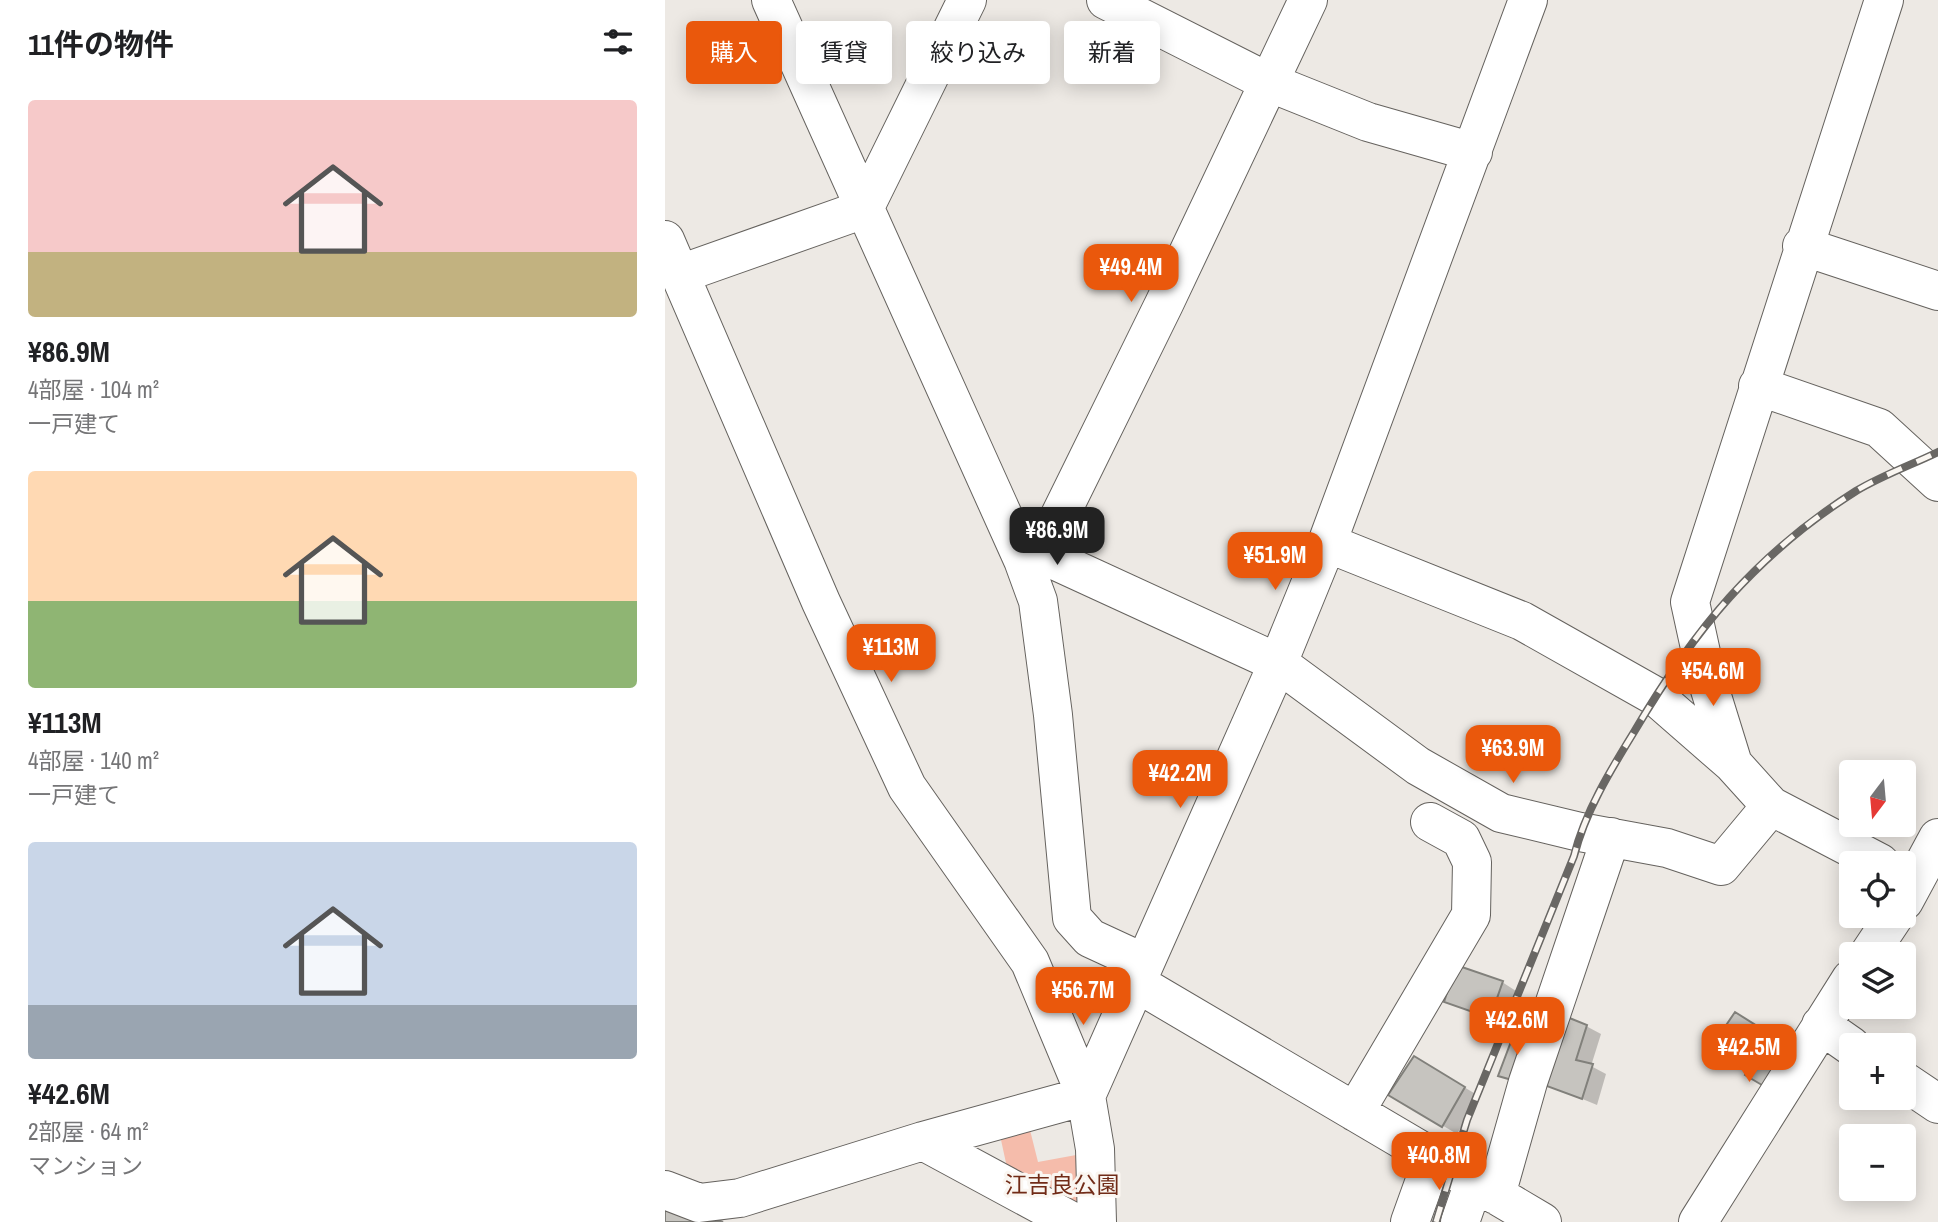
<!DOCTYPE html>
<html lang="ja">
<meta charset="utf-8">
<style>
:root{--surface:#fff;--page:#f6f6f6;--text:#202124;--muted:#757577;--accent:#ea580c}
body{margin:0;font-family:"Archivo Narrow","Noto Sans JP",sans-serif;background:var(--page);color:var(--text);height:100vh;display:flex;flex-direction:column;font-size:26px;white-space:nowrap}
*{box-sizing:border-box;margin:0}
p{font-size:23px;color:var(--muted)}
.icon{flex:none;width:38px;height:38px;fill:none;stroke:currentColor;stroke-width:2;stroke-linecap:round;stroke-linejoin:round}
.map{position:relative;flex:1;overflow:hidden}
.side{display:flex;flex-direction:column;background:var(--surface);width:665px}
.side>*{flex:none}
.hud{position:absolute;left:21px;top:21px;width:665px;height:63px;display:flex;gap:14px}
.needle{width:46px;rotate:196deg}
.tools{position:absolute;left:1174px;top:760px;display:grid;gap:14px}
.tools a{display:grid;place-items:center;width:77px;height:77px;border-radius:7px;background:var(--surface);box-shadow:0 4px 18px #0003;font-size:35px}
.price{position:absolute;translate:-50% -60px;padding:0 16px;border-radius:14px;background:var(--accent);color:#fff;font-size:23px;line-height:46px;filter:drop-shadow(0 2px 4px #0008)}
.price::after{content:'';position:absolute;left:50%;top:42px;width:21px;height:16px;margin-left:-10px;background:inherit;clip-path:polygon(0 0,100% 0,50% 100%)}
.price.selected{background:#222;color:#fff}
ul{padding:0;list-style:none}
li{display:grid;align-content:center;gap:14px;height:371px;padding:0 28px}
li span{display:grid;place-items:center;height:217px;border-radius:7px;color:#555}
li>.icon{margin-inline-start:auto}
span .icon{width:126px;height:126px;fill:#fffc;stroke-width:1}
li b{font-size:30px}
h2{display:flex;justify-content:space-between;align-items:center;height:84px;padding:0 28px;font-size:30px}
.chip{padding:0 24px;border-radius:7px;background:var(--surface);box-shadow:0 4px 18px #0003;font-size:24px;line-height:63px}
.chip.selected{background:var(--accent);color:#fff}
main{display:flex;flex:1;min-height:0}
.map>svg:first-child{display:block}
.green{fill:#f5bcab}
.shadow{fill:#0003}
.building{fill:#c6c4bf;stroke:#81807b;stroke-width:2}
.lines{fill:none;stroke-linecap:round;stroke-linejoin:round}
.minor-casing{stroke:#65625e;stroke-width:40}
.minor{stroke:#fff;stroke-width:38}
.rail-casing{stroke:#696764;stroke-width:8}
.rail{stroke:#faf6f1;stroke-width:5;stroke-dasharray:16;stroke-linecap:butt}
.labels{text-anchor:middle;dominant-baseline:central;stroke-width:6;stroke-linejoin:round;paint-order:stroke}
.park-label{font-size:23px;fill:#712b17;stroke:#faf6f1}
</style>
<main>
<section class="side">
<h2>11件の物件<svg class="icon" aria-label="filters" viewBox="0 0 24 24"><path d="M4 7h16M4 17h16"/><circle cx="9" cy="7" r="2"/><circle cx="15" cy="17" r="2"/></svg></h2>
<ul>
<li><span style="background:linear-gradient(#f6c9c9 70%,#c2b280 0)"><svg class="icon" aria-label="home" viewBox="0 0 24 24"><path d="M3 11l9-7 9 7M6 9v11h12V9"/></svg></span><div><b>¥86.9M</b><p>4部屋 · 104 m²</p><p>一戸建て</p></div></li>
<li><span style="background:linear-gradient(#ffd9b3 60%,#8fb573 0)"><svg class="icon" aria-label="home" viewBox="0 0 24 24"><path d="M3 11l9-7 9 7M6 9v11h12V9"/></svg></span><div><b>¥113M</b><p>4部屋 · 140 m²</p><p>一戸建て</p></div></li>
<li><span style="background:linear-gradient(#c9d6e8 75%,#9aa5b1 0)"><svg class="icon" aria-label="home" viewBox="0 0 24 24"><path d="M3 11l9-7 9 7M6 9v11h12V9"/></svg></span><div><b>¥42.6M</b><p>2部屋 · 64 m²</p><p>マンション</p></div></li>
</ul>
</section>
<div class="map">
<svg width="1273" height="1222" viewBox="0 0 1273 1222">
<rect width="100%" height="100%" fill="#ede9e4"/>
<path class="green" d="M362,1118L373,1162L422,1153L425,1222L346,1186L333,1126Z"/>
<path class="shadow" d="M837,982L851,991L840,1025L781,1001Z
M1085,1022L1129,1051L1086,1070Z
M921,1026L936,1034L926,1066L941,1074L932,1105L881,1084Z
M750,1058L814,1096L792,1134L726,1095Z"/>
<path class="building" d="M791,965L838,981L825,1018L779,1002Z
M1070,1012L1116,1041L1109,1052L1125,1061L1107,1091L1080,1075L1083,1070L1047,1046Z
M902,1017L922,1025L911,1060L928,1064L917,1099L879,1085Z
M850,1031L870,1039L854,1082L833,1076Z
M749,1056L800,1087L777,1127L723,1095Z
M0,1201L58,1222H0Z"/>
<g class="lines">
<defs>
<path id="minor" d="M106,0L358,560L373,601L388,715L407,918L425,938L479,963
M441,0L603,82L703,122L808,152
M0,240L156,602L242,787L365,962L421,1096L430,1149L432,1222
M1137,246L1273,291
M15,274L199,209L302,0
M1093,386L1214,428L1273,482
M662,543L857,621L990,696L1068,764L1106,806L1215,863
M376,554L613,663L753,766L836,813L915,832L1002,848L1056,866L1106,806
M358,560L376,554L499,304L643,0
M1068,764L1042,680L1025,602L1219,0
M1239,901L1273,838
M1204,954L1230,915
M470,982L877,1222
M1156,1025L1186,1046
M1239,1081L1273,1104
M421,1096L613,663L662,543L863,0
M690,1112L806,915L807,862L796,839L765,822
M258,1141L408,1222
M0,1190L34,1203L75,1198L258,1141L421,1096
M831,1195L863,1082L946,837
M745,1222L768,1158
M795,1222L809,1182
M1033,1222L1186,979"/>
</defs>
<use href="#minor" class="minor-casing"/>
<use href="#minor" class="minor"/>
<defs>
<path id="rail" d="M771,1222L802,1120L909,856C920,812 945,771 969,732C1029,630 1090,555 1191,491C1216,476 1246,465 1273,452"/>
</defs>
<use href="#rail" class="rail-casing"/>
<use href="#rail" class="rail"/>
</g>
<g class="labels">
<g class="park-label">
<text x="397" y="1184">江吉良公園</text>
</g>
</g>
</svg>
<div class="tools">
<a><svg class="needle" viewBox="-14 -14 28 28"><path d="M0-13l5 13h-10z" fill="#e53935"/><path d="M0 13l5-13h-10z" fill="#757577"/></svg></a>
<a><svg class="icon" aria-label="locate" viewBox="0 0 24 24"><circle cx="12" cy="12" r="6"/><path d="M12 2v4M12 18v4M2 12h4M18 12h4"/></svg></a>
<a><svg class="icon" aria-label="layers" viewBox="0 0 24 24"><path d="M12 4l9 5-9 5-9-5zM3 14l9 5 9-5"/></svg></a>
<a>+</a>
<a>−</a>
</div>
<b class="price" style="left:466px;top:304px">¥49.4M</b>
<b class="price selected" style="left:392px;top:567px">¥86.9M</b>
<b class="price" style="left:610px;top:592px">¥51.9M</b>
<b class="price" style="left:226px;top:684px">¥113M</b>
<b class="price" style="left:1048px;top:708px">¥54.6M</b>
<b class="price" style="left:848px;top:785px">¥63.9M</b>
<b class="price" style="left:515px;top:810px">¥42.2M</b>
<b class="price" style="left:418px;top:1027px">¥56.7M</b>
<b class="price" style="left:852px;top:1057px">¥42.6M</b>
<b class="price" style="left:1084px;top:1084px">¥42.5M</b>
<b class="price" style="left:774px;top:1192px">¥40.8M</b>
<div class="hud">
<a class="chip selected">購入</a>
<a class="chip">賃貸</a>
<a class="chip">絞り込み</a>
<a class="chip">新着</a>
</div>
</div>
</main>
